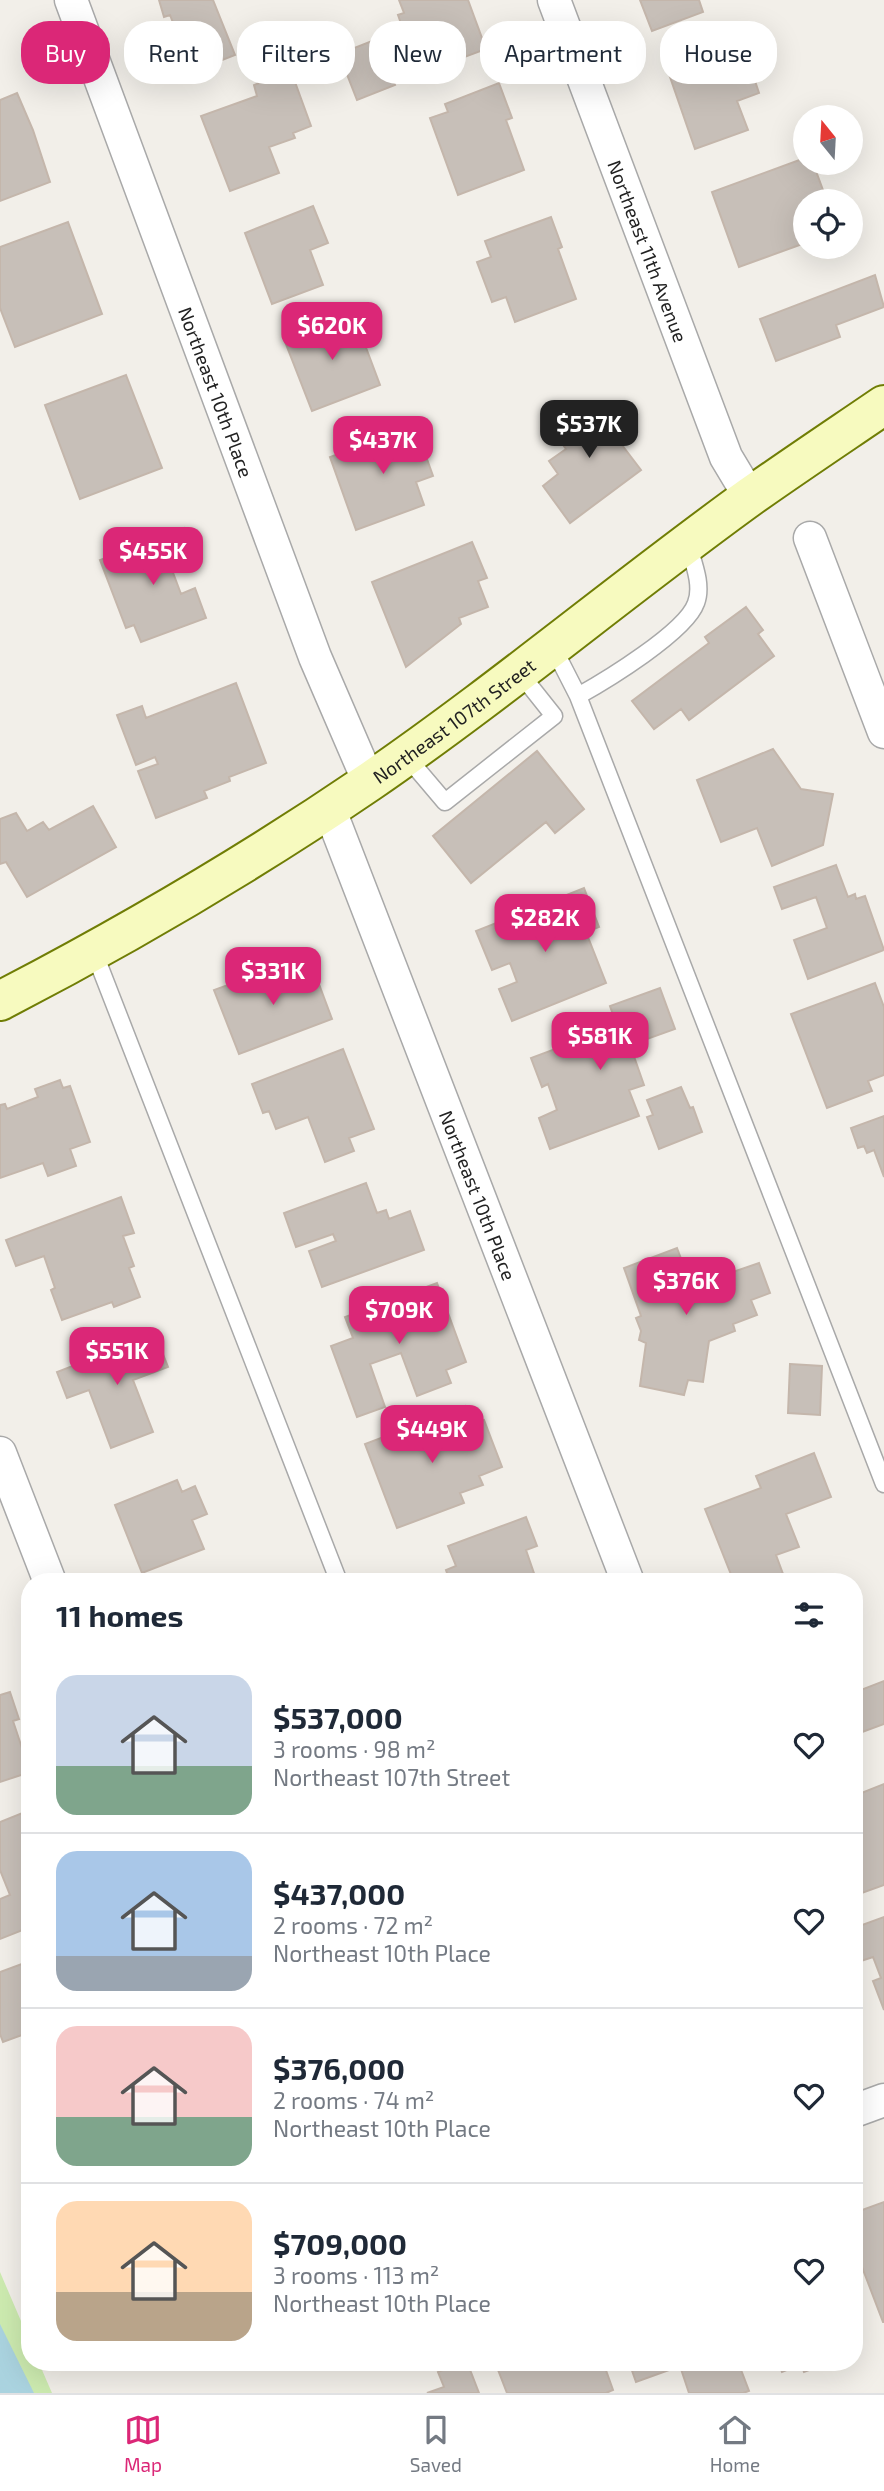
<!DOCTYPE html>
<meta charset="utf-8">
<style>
:root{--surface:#fff;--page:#f2f2f3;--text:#1f2937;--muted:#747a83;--line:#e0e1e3;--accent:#db2777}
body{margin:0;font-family:"Exo 2",sans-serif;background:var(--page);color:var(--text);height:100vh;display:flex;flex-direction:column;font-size:26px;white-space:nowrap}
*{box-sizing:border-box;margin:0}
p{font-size:23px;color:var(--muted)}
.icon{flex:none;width:38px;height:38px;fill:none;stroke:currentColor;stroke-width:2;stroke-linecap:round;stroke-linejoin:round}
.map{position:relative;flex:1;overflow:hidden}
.sheet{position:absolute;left:21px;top:1573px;width:842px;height:798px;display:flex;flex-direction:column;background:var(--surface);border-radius:28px;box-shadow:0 7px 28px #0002}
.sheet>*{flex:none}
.hud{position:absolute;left:21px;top:21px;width:844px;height:63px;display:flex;gap:14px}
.needle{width:46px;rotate:342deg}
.tools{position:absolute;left:793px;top:105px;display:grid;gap:14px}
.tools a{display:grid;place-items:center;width:70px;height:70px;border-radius:50%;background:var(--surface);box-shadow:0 7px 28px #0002;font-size:35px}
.price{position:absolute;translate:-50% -60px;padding:0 16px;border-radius:14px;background:var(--accent);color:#fff;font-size:23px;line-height:46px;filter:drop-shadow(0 2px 4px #0008)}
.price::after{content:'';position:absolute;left:50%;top:42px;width:21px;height:16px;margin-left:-10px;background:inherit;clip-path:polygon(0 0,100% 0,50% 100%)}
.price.on{background:#222;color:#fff}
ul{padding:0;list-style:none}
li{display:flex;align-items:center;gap:21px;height:175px;padding:0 35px}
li+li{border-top:2px solid var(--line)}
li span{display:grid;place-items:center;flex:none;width:196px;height:140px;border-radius:21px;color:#555}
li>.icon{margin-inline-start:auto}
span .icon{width:84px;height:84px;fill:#fffc;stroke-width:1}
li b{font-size:30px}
h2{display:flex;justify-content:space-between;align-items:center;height:84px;padding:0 35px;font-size:30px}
.pill{padding:0 24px;border-radius:28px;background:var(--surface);box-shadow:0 7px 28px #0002;font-size:24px;line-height:63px}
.pill.on{background:var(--accent);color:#fff}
.tabs{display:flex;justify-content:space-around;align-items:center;height:98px;border-top:2px solid var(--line);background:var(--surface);font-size:19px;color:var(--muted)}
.tabs a{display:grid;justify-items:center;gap:4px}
.tabs .on{color:var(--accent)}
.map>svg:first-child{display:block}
.grass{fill:#cdebb0}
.water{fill:#aad3df}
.building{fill:#c7bfb8;stroke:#c4b6ab;stroke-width:2}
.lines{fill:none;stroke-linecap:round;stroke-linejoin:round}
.lane-casing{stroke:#a9a9a9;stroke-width:19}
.street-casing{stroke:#a9a9a9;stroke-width:35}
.secondary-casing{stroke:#707d05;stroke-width:42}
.lane{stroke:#fff;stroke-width:16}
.street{stroke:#fff;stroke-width:32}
.secondary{stroke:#f7fabf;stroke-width:38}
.labels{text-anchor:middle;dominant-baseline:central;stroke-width:7;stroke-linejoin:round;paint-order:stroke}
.street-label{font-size:19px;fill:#222;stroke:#fff}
</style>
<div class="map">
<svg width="884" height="2393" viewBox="0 0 884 2393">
<rect width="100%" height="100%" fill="#f2efe9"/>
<path class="grass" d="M0,2272L30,2342V2362L39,2363L52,2393H0Z"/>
<path class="water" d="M0,2324L34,2393H0Z"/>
<path class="building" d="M159,0H213L235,55L192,72L170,15L164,17Z
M399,0H468L486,49L435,68L420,29L405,35L398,15L404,13Z
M640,0H699L703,12L652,31Z
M377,39L395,85L357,100L339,54Z
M727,53L733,69L749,63L759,93L737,101L748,130L695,149L669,74Z
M291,71L311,126L293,133L295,138L269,147L279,173L230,191L201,116L257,96L254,85Z
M499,83L512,118L506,120L524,170L458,195L430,118L448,112L445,104Z
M17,93L33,130L50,182L0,201V100Z
M805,158V163H813L827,201H805V243L739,267L712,192Z
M313,206L328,243L310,250L323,285L272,304L245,233Z
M551,217L562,247L558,249L576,299L515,322L506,297L492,302L477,262L491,257L485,241Z
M68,222L102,314L15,347L0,308V247Z
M875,275L884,307L836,325L840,337L776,361L760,319Z
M353,313L380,385L312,411L284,339Z
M126,375L162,468L80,499L45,405Z
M581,402L596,423L620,405L630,432L623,437L627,442L622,445L641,470L570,523L543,486L558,474L549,461L566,449L549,426Z
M414,423L433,476L416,482L424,505L356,530L330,457L392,434L391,431Z
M184,528L193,553L169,562L181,594L195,588L206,618L141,642L134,625L126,628L100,560Z
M472,542L487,578L478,581L488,607L459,618L461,624L406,667L372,582Z
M746,607L763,630L758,634L774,656L689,720L681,709L654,729L632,701L709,643L705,637Z
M236,683L266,763L229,777L230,781L204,791L207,798L156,818L138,771L158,764L155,757L136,765L117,715L142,706L146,718Z
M773,749L801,789L833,794L823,845L772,866L757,828L721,842L697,780Z
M537,751L584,809L555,833L546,822L471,883L433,836Z
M93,806L116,847L27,897L6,862L0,864V819L16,813L27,831L43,822L49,830Z
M836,865L848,897L855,894L856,899L865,896L884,950L808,979L794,940L827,928L816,897L782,909L774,887Z
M584,888L599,927L586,932L606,983L512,1021L499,989L517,982L510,963L492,970L476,931Z
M310,960L332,1019L239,1054L214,990L239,981L241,986Z
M875,983L884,1007V1075L868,1081L872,1091L827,1108L791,1014Z
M660,988L675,1029L630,1045L644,1085L629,1090L639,1116L550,1149L539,1118L557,1110L548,1084L542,1087L531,1058L617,1026L610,1006Z
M343,1049L374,1129L349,1138L354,1151L325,1162L308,1117L276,1129L269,1111L263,1113L252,1084Z
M60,1080L63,1088L70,1086L90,1142L70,1149L76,1166L48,1176L43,1163L0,1178V1105L5,1104L7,1109L38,1097L35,1089Z
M681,1087L690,1108L693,1107L702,1132L659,1149L647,1117L653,1115L647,1100Z
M884,1116V1177L874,1150L867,1153L864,1146L858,1148L851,1128Z
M366,1183L377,1213L386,1210L389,1219L410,1211L424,1250L322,1287L309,1251L336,1241L333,1234L296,1247L284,1213Z
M121,1197L134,1233L123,1236L134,1266L129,1268L140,1297L114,1307L112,1302L62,1320L51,1290L55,1288L44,1256L16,1266L6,1240Z
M677,1248L694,1293L732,1280L730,1273L759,1263L770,1293L751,1300L757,1315L733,1324L735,1331L709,1341L703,1382L688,1380L684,1395L640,1386L646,1343L639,1340L641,1331L636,1318L641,1316L624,1268Z
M437,1283L466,1362L446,1370L451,1383L417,1396L401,1353L370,1364L385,1407L357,1417L331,1346L353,1338L345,1317Z
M155,1334L168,1367L133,1380L153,1432L111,1448L89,1390L67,1398L57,1372Z
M790,1364L822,1366L820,1415L788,1413Z
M465,1406L472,1424L484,1420L502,1467L479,1476L483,1485L460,1493L464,1503L397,1528L365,1444Z
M814,1453L831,1497L786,1514L799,1547L776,1555L786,1582H734L705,1509L761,1488L756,1476Z
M177,1480L182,1492L195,1486L207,1514L192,1520L204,1549L142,1573L115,1505Z
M526,1517L537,1546L526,1550L537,1582H450L446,1570L456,1566L448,1546Z
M884,1681V1724L854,1735V1686L856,1692Z
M10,1692L19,1719L13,1721L30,1772L0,1782V1695Z
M884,1784V1885L859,1894L854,1881V1796Z
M30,1810V1927L0,1939V1899L10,1895L0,1870V1822Z
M884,1917V2010L873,1981L881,1978L873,1957L861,1961L854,1941V1928Z
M30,1961V2032L3,2042L0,2034V1972Z
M884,2202V2322H883L854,2246V2213Z
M462,2362H467L479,2393H427L444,2387L438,2372Z
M495,2362H603L613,2390L606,2393H507Z
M629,2362H738L749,2391L743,2393H689L680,2366L636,2382Z
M778,2362H830L804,2372L801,2364L782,2372Z"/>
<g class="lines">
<defs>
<path id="lane" d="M553,647L578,696L884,1484
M578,696C605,681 686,632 696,603C703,585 693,562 688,544
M406,756L445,802L554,716L519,672
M94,952L339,1582"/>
<g id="street">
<path id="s1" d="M71,0L315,657L369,782"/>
<path id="s2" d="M554,0L726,457L750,497"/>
<path d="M810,538L884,732"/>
<path id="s3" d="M329,808L628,1582"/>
<path d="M0,1453L50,1582"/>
<path d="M854,2111L884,2100"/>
</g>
<g id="secondary">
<path id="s4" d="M0,1001C127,935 250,863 369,782C500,692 622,589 751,496C795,465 840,435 884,405"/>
</g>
</defs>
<use href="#lane" class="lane-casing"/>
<use href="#street" class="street-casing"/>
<use href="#secondary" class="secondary-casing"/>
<use href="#lane" class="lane"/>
<use href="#street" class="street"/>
<use href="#secondary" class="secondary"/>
</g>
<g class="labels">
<g class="street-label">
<text stroke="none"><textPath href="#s2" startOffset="268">Northeast 11th Avenue</textPath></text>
<text stroke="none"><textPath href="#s1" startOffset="418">Northeast 10th Place</textPath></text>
<text stroke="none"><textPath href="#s4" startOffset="534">Northeast 107th Street</textPath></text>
<text stroke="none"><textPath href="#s3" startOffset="415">Northeast 10th Place</textPath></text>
</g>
</g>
</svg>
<div class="tools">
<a><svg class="needle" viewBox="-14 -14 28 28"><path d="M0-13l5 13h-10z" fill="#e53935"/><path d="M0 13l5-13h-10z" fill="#747a83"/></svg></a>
<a><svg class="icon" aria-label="locate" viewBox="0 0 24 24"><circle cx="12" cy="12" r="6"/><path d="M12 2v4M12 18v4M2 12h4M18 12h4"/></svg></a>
</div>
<b class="price" style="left:332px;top:362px">$620K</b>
<b class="price on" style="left:589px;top:460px">$537K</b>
<b class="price" style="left:383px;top:476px">$437K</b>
<b class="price" style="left:153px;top:587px">$455K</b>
<b class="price" style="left:545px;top:954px">$282K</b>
<b class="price" style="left:273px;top:1007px">$331K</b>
<b class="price" style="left:600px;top:1072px">$581K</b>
<b class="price" style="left:686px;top:1317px">$376K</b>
<b class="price" style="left:399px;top:1346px">$709K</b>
<b class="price" style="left:117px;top:1387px">$551K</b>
<b class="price" style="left:432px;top:1465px">$449K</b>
<div class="hud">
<a class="pill on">Buy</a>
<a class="pill">Rent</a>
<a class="pill">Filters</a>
<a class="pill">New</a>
<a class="pill">Apartment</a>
<a class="pill">House</a>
</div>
<section class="sheet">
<h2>11 homes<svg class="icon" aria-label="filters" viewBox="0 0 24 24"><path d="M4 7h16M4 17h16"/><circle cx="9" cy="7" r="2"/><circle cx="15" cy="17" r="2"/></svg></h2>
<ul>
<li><span style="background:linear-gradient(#c9d6e8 65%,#7fa58c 0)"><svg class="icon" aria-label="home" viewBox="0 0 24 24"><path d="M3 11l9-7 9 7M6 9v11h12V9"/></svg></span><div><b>$537,000</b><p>3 rooms · 98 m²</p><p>Northeast 107th Street</p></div><svg class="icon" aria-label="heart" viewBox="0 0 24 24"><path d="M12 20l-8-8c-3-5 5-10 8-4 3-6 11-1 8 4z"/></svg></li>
<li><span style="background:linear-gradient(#a9c7e8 75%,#9aa5b1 0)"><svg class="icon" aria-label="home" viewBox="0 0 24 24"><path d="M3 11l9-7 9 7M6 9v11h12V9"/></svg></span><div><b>$437,000</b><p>2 rooms · 72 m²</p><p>Northeast 10th Place</p></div><svg class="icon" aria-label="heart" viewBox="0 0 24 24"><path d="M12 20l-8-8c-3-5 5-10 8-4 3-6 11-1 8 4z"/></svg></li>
<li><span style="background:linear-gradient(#f6c9c9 65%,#7fa58c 0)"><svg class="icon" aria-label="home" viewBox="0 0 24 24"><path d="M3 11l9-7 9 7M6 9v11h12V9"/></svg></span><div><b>$376,000</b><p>2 rooms · 74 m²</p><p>Northeast 10th Place</p></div><svg class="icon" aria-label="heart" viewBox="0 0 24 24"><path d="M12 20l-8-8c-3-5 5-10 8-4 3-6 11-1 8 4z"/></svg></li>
<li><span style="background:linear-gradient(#ffd9b3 65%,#b9a48a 0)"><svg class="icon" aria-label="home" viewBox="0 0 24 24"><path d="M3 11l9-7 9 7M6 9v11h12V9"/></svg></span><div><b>$709,000</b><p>3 rooms · 113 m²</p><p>Northeast 10th Place</p></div><svg class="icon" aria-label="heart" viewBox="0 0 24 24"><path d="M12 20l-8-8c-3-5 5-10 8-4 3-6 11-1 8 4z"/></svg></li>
</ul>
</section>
</div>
<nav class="tabs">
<a class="on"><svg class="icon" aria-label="map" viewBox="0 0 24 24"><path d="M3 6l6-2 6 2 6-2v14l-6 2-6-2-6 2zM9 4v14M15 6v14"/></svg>Map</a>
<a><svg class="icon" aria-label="saved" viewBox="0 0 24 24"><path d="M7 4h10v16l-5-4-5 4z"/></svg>Saved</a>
<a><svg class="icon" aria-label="home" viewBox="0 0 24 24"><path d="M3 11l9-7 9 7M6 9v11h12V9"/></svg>Home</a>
</nav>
